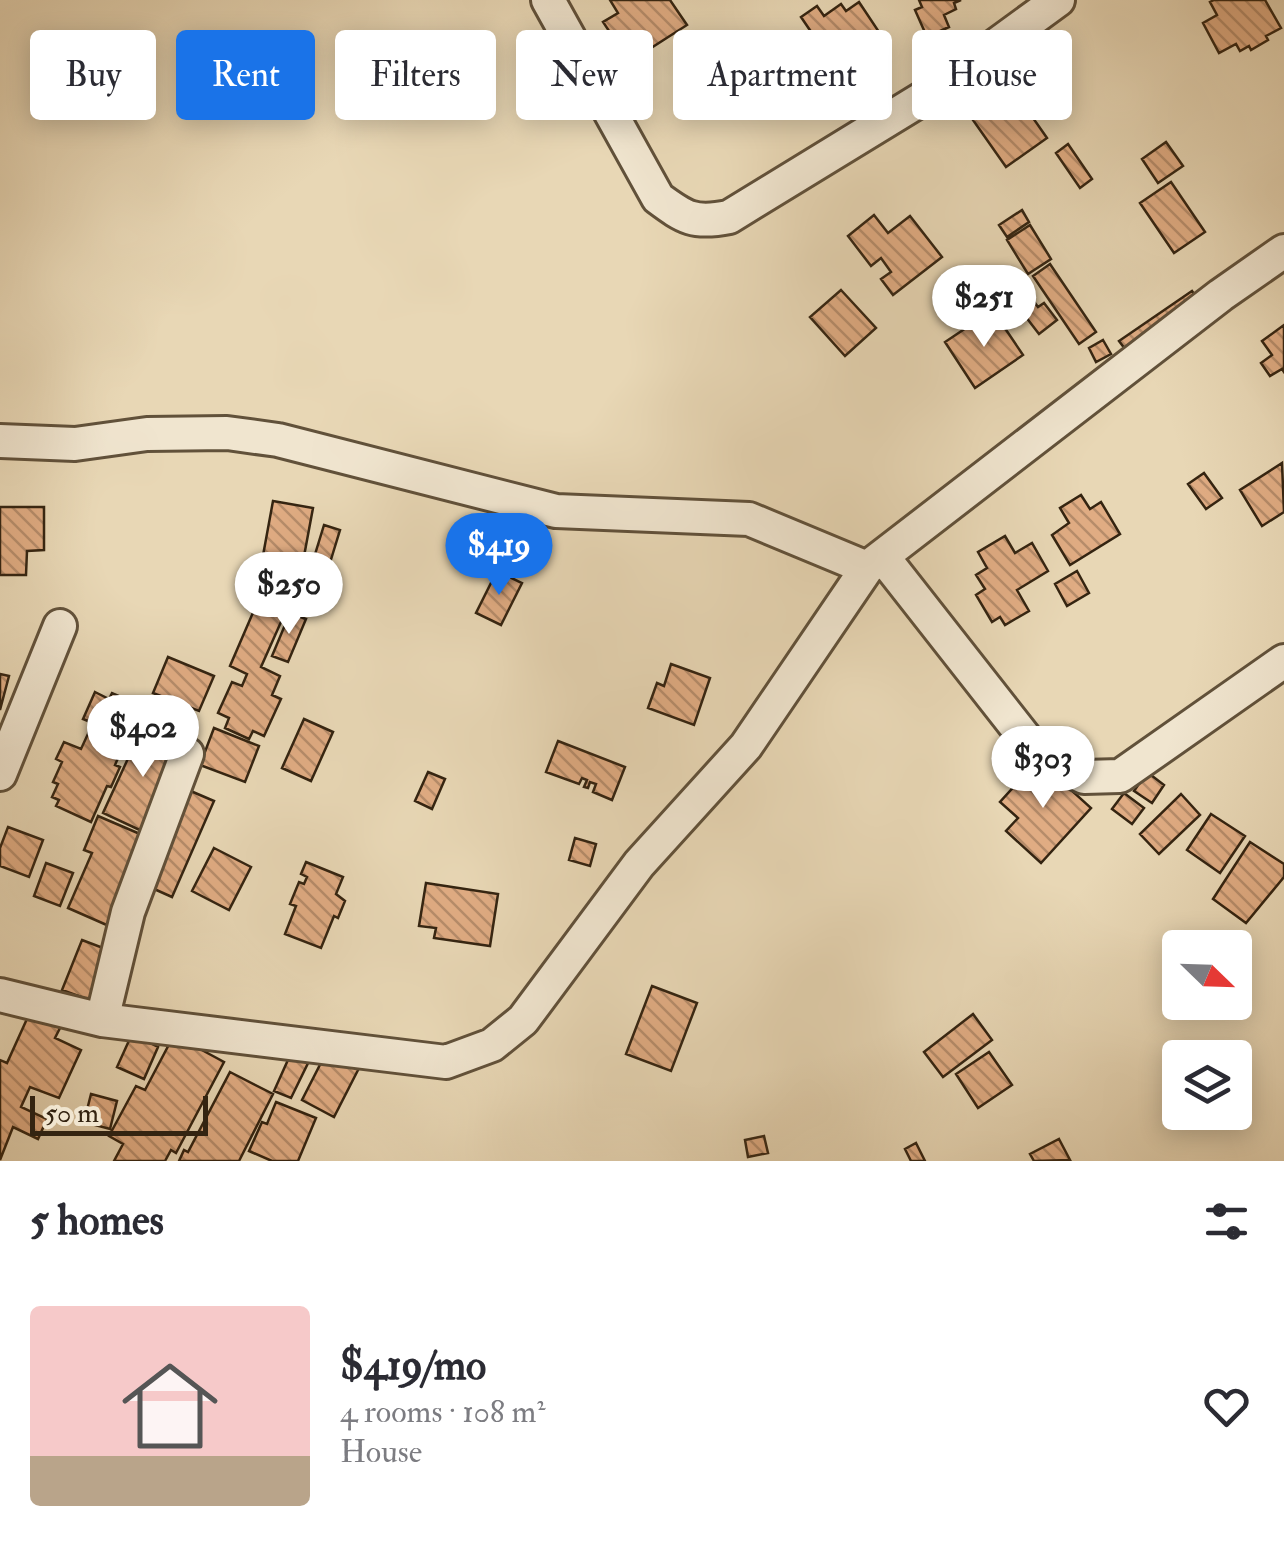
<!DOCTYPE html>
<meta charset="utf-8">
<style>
:root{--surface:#fff;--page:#f7f7f7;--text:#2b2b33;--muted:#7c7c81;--line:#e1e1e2;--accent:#1a73e8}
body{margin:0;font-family:"IM FELL Double Pica",serif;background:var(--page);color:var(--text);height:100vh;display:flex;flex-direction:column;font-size:38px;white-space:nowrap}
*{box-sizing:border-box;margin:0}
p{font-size:32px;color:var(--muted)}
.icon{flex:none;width:55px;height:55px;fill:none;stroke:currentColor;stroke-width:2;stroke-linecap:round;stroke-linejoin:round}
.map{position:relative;height:1161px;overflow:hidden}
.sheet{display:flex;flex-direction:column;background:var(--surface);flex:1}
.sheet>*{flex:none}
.hud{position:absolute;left:30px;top:30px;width:1225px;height:90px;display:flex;gap:20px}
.needle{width:65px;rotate:113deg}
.controls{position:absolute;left:1162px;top:930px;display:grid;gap:20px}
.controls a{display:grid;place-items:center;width:90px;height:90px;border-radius:10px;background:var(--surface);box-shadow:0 5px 25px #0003;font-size:50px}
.scale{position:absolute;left:30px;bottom:25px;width:178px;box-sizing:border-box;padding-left:10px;border:5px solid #342411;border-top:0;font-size:28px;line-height:35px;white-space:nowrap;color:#342411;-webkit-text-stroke:8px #f0e5cf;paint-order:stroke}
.price{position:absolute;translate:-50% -85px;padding:0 22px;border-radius:35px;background:#fff;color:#222;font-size:32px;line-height:65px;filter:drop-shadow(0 2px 5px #0008)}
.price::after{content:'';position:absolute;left:50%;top:60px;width:30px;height:22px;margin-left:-15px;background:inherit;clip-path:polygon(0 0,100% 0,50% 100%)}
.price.active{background:var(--accent);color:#fff}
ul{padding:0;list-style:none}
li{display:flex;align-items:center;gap:30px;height:250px;padding:0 30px}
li+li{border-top:2px solid var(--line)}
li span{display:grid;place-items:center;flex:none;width:280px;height:200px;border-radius:10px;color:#555}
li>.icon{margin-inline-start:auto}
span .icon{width:120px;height:120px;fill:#fffc;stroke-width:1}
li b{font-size:42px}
h2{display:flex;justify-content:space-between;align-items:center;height:120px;padding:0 30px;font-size:42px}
.tag{padding:0 35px;border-radius:10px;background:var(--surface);box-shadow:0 5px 25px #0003;font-size:35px;line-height:90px}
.tag.active{background:var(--accent);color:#fff}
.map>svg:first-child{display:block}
.building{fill:url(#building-back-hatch);stroke:#342411;stroke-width:2.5}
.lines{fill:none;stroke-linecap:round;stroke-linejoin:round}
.minor-casing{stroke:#61513a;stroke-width:38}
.minor{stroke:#f0e5cf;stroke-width:32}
</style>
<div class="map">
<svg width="1284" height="1161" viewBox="0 0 1284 1161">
<defs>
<pattern id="building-back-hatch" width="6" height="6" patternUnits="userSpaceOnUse" patternTransform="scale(2.5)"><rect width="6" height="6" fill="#e0ac83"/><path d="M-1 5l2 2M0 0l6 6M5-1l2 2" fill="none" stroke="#b68c6a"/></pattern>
</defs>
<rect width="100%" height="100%" fill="#e8d7b5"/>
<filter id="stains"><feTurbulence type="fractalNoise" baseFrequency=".002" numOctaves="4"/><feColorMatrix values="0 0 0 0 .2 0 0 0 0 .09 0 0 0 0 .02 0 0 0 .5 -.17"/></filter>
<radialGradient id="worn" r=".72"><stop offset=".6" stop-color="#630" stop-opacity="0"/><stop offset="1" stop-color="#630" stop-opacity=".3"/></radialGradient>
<path class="building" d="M610,0H670L687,25L651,48L642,35L621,49L603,22L618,13Z
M919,0H961L954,3L956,9L944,15L949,27L927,37L915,10L922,7Z
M1214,0H1265L1281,28L1266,36L1268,40L1251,50L1249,46L1240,51L1236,44L1219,53L1203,23L1217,15L1210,2Z
M859,2L885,41L837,70L801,17L817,6L824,16L841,4L846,11Z
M698,32L709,48L695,58L684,42Z
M1010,85L1047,138L1006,167L973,120L991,107L987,102Z
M629,89L637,104L624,111L616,96Z
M1166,142L1183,166L1158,183L1142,159Z
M1068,144L1092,179L1080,188L1056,153Z
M1171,182L1205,232L1174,253L1140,203Z
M1022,210L1029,222L1007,237L999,225Z
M874,215L888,233L910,216L942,257L893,295L881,279L891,272L881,258L871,266L848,236Z
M1030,225L1051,259L1028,274L1007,240Z
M1050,264L1096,332L1079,344L1033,276Z
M841,290L876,328L845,356L810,317Z
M1192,291L1204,308L1132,358L1119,341Z
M1032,299L1038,307L1044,303L1057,320L1039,334L1019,308Z
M996,315L1023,355L975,388L945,342L981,318L985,323Z
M1284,325V372L1282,369L1270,376L1261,363L1272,355L1262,341Z
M1103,340L1111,354L1096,362L1089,348Z
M1282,463L1284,512L1262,526L1240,490Z
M1204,473L1222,498L1206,509L1188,484Z
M1081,495L1090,509L1101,502L1120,534L1070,565L1052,535L1069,523L1060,508Z
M273,501L313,508L302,567L262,561Z
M0,507H44V550L27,551L26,575H0Z
M324,525L340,530L329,566L313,561Z
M1005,536L1015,553L1032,543L1048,571L1017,590L1029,611L1005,625L1000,617L992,622L976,595L985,589L976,575L987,568L978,552Z
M497,571L522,583L501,625L476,613Z
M1077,571L1089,593L1067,606L1055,584Z
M258,601L285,613L261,667L280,676L272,695L281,699L264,736L253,731L249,739L225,728L229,718L218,713L232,682L242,686L247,674L230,666Z
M290,613L306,619L288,662L272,656Z
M168,657L214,676L199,711L153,693Z
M671,664L710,678L694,725L648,708L657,683L664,686Z
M0,674L9,676L0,710Z
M95,692L109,699L112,693L128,700L126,705L137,710L131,722L127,720L122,730L129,733L115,765L120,767L111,787L107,786L91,822L56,806L59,800L52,797L58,784L53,782L62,762L56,759L64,742L81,749L93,723L83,719Z
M304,719L333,732L311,781L282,768Z
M142,728L183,747L144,832L103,813Z
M214,728L259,746L245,782L200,765Z
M558,741L625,767L612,800L593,792L596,784L590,782L588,788L584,787L587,780L582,778L579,784L546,772Z
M1038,760L1091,808L1041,863L1006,831L1018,818L1000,802Z
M428,772L445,779L432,809L415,801Z
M1147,772L1164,785L1152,803L1134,791Z
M186,789L214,801L172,897L143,884Z
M1124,793L1144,808L1132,824L1112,809Z
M1181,794L1200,815L1159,854L1140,834Z
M1211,814L1245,836L1220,873L1187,850Z
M98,816L147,837L109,926L68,908L92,853L84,850Z
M8,827L43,840L29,877L0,866V848Z
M575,838L596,844L590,866L569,860Z
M1250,842L1284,864V877L1246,923L1213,899Z
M214,848L251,867L229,910L192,891Z
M306,862L343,877L336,894L345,901L338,918L334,916L321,948L285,934L296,906L290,904L299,882L304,884L307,877L301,874Z
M46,863L73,873L60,906L34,896Z
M426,883L498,894L490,946L434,938L436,928L419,926Z
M82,940L111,951L92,1001L62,990Z
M652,986L697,1003L671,1071L626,1054Z
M31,1010L62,1024L55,1038L81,1050L59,1098L30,1087L21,1107L47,1119L38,1139L13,1127L0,1160V1060L7,1063Z
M973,1014L992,1040L943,1077L924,1052Z
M132,1034L158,1047L144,1079L117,1067Z
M174,1035L224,1062L176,1153L171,1150L165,1161H114L123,1144L109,1136L136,1086L145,1090Z
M292,1051L310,1059L291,1098L274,1091Z
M989,1052L1012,1085L978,1108L956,1074Z
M326,1053L358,1070L334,1117L302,1100Z
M230,1072L273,1094L239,1161H179L184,1150L188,1152Z
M91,1094L117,1101L110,1129L84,1122Z
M276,1102L316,1118L298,1161H272L249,1151L262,1122L267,1124Z
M764,1136L768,1153L748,1157L745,1140Z
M1059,1139L1070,1160L1034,1161L1030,1154Z
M916,1143L925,1161H911L905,1149Z"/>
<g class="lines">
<defs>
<path id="minor" d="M548,0L658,198C685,218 694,224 729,217L925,97L1058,0
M0,441L75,444L147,434L227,433L278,440L556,511L749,519L867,568L1221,295L1284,251
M883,557L1040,757L1084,777L1120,776L1284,661
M0,774L60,626
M0,995L102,1020L446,1062L492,1045L523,1020L639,864L746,746L867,568
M102,1020L128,912L187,754"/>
</defs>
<use href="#minor" class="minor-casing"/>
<use href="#minor" class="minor"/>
</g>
<rect width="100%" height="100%" filter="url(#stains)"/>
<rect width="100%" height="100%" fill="url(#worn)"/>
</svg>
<div class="controls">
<a><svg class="needle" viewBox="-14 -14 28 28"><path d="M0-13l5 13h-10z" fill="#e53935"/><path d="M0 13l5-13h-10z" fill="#7c7c81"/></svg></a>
<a><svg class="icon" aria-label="layers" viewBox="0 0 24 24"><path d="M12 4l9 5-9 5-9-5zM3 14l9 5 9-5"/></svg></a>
</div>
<div class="scale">50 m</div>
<b class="price" style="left:984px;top:350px">$251</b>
<b class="price active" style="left:499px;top:598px">$419</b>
<b class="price" style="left:289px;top:637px">$250</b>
<b class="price" style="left:143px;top:780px">$402</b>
<b class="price" style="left:1043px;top:811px">$303</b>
<div class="hud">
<a class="tag">Buy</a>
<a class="tag active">Rent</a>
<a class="tag">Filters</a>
<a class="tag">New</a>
<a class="tag">Apartment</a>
<a class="tag">House</a>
</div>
</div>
<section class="sheet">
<h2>5 homes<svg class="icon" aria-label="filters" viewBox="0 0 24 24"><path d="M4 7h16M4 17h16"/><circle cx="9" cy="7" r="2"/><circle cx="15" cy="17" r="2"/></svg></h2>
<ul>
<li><span style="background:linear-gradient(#f6c9c9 75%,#b9a48a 0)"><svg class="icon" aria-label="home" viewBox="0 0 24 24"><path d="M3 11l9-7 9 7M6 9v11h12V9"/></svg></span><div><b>$419/mo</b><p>4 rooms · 108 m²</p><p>House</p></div><svg class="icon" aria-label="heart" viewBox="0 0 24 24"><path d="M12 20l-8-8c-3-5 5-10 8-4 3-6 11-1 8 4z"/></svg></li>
</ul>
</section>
